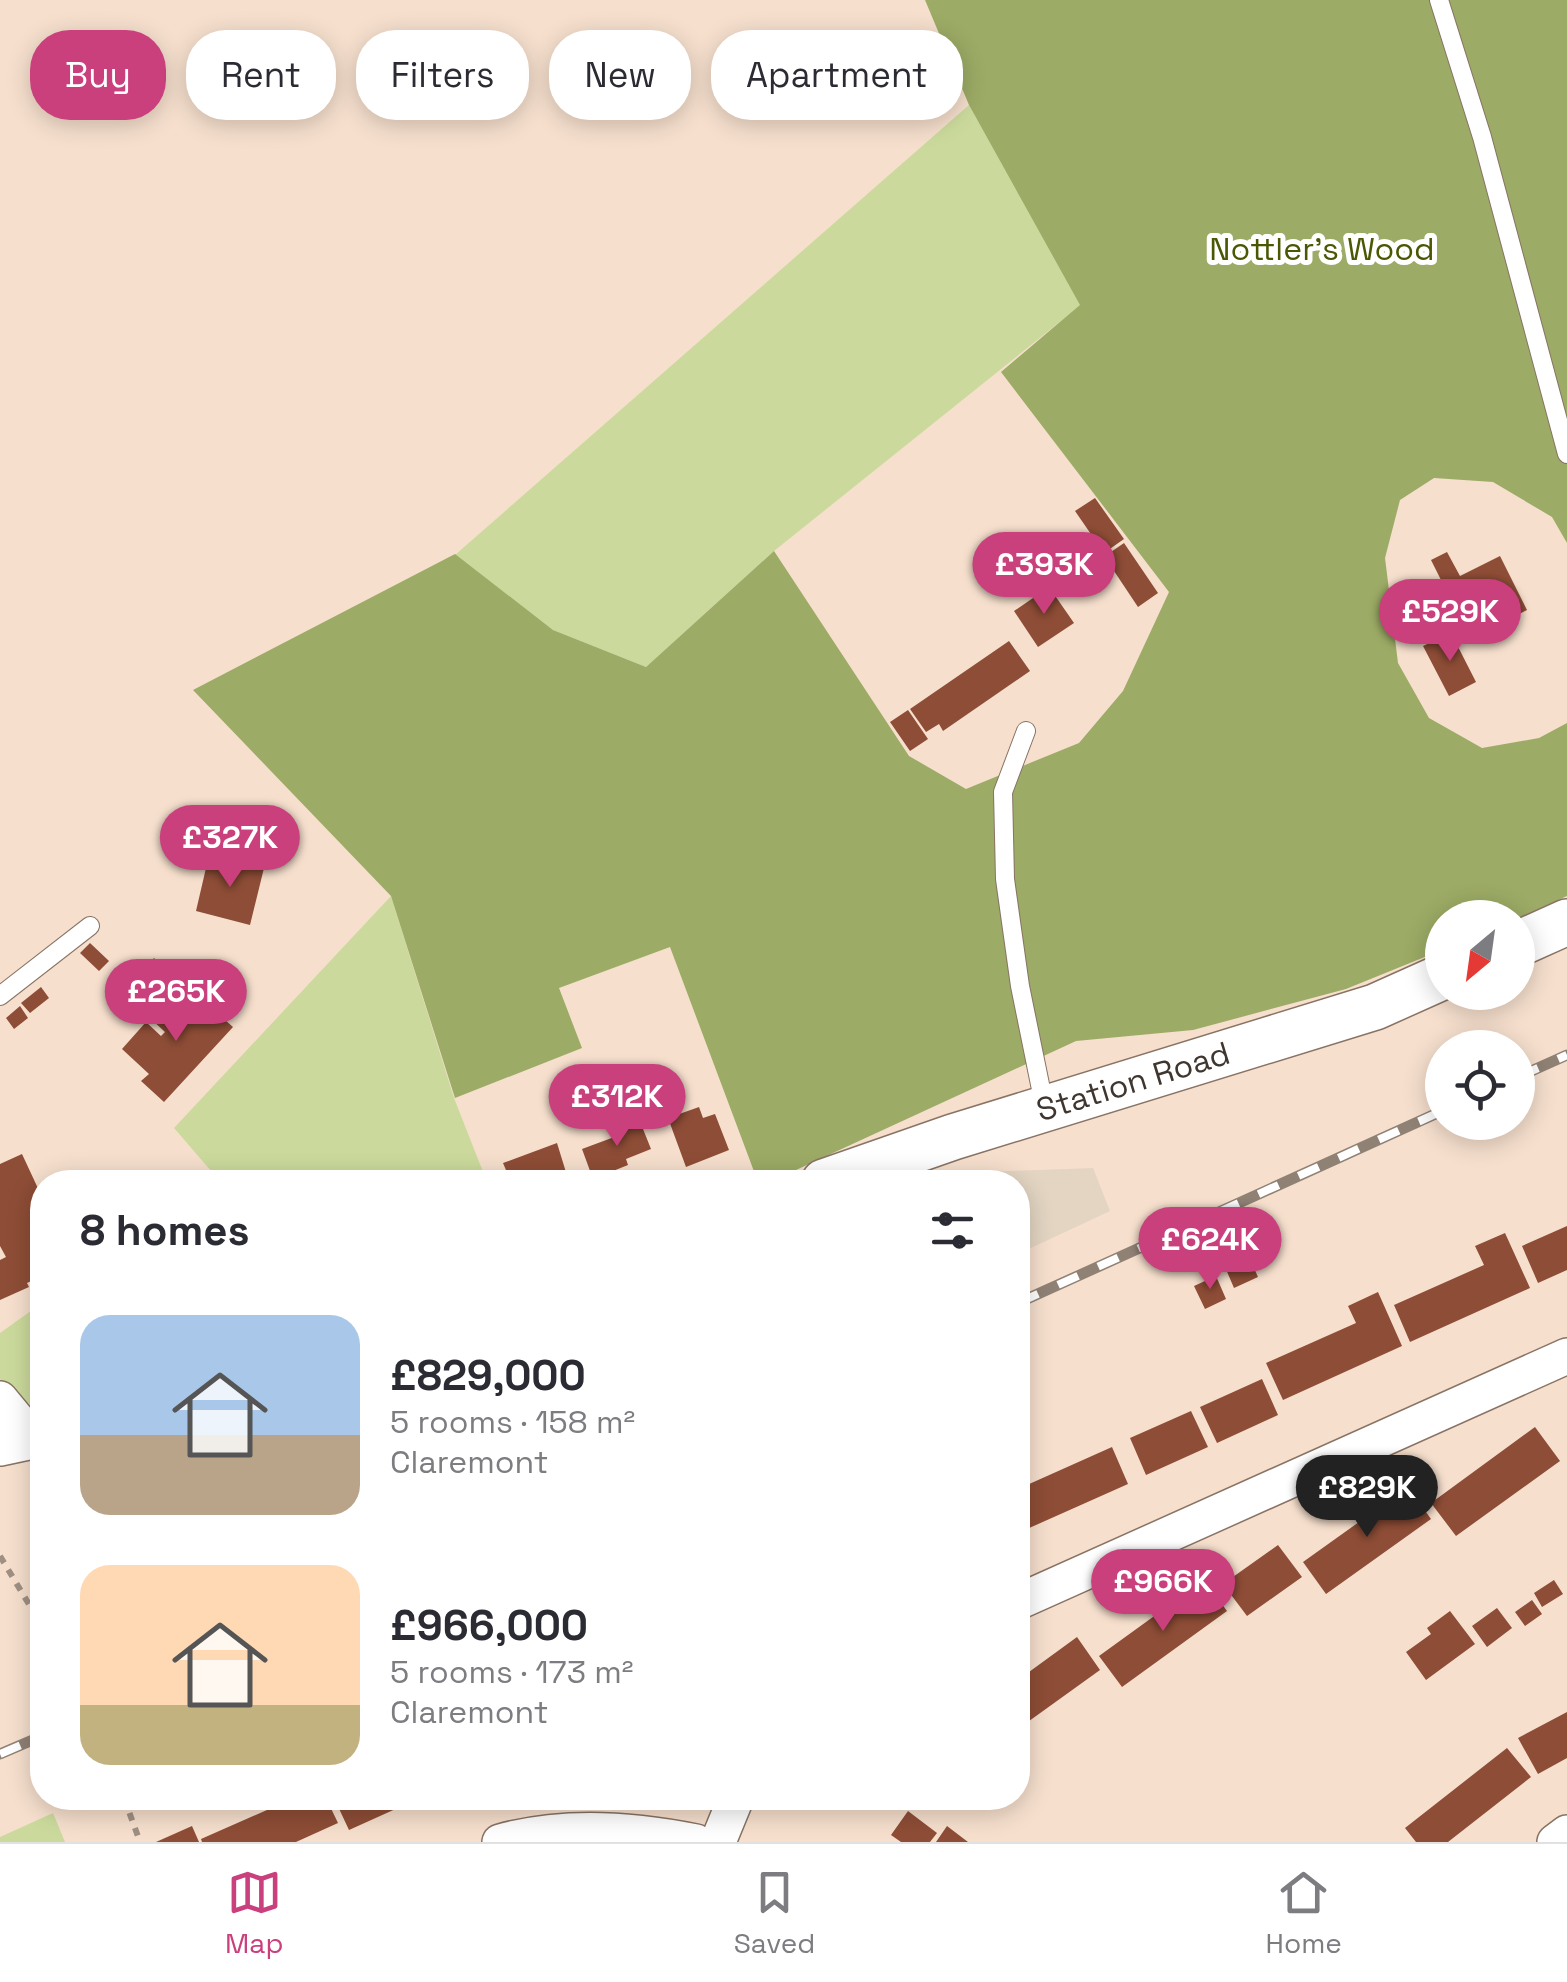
<!DOCTYPE html>
<meta charset="utf-8">
<style>
:root{--surface:#fff;--page:#f2f2f3;--text:#2b2b33;--muted:#7c7c81;--line:#e1e1e2;--accent:#c9407d}
body{margin:0;font-family:"Space Grotesk",sans-serif;background:var(--page);color:var(--text);height:100vh;display:flex;flex-direction:column;font-size:38px;white-space:nowrap}
*{box-sizing:border-box;margin:0}
p{font-size:32px;color:var(--muted)}
.icon{flex:none;width:55px;height:55px;fill:none;stroke:currentColor;stroke-width:2;stroke-linecap:round;stroke-linejoin:round}
.map{position:relative;flex:1;overflow:hidden}
.drawer{position:absolute;left:30px;top:1170px;width:1000px;height:640px;display:flex;flex-direction:column;background:var(--surface);border-radius:40px;box-shadow:0 5px 25px #0003}
.drawer>*{flex:none}
.top-card{position:absolute;left:30px;top:30px;width:1000px;height:90px;display:flex;gap:20px}
.needle{width:65px;rotate:209deg}
.buttons{position:absolute;left:1425px;top:900px;display:grid;gap:20px}
.buttons a{display:grid;place-items:center;width:110px;height:110px;border-radius:50%;background:var(--surface);box-shadow:0 5px 25px #0003;font-size:50px}
.price{position:absolute;translate:-50% -85px;padding:0 22px;border-radius:35px;background:var(--accent);color:#fff;font-size:32px;line-height:65px;filter:drop-shadow(0 2px 5px #0008)}
.price::after{content:'';position:absolute;left:50%;top:60px;width:30px;height:22px;margin-left:-15px;background:inherit;clip-path:polygon(0 0,100% 0,50% 100%)}
.price.selected{background:#222;color:#fff}
ul{padding:0;list-style:none}
li{display:flex;align-items:center;gap:30px;height:250px;padding:0 50px}
li span{display:grid;place-items:center;flex:none;width:280px;height:200px;border-radius:30px;color:#555}
li>.icon{margin-inline-start:auto}
span .icon{width:120px;height:120px;fill:#fffc;stroke-width:1}
li b{font-size:42px}
h2{display:flex;justify-content:space-between;align-items:center;height:120px;padding:0 50px;font-size:42px}
.pill{padding:0 35px;border-radius:40px;background:var(--surface);box-shadow:0 5px 25px #0003;font-size:35px;line-height:90px}
.pill.selected{background:var(--accent);color:#fff}
.dock{display:flex;justify-content:space-around;align-items:center;height:140px;border-top:2px solid var(--line);background:var(--surface);font-size:28px;color:var(--muted)}
.dock a{display:grid;justify-items:center;gap:5px}
.dock .selected{color:var(--accent)}
.map>svg:first-child{display:block}
.industrial{fill:#e3d5c2}
.green{fill:#cbda9c}
.forest{fill:#9cab65}
.building{fill:#8e4d36}
.lines{fill:none;stroke-linecap:round;stroke-linejoin:round}
.service-casing{stroke:#887364;stroke-width:20}
.minor-casing{stroke:#887364;stroke-width:38}
.tertiary-casing{stroke:#887364;stroke-width:48}
.path{stroke:#a09083;stroke-width:6;stroke-dasharray:8 8;stroke-linecap:butt}
.service{stroke:#fff;stroke-width:18}
.minor{stroke:#fff;stroke-width:35}
.tertiary{stroke:#fff;stroke-width:45}
.rail-casing{stroke:#908175;stroke-width:11}
.rail{stroke:#fff;stroke-width:8;stroke-dasharray:22;stroke-linecap:butt}
.labels{text-anchor:middle;dominant-baseline:central;stroke-width:10;stroke-linejoin:round;paint-order:stroke}
.park-label{font-size:32px;fill:#4b5703;stroke:#fff}
.street-label{font-size:32px;fill:#3f362f;stroke:#fff}
</style>
<div class="map">
<svg width="1567" height="1842" viewBox="0 0 1567 1842">
<rect width="100%" height="100%" fill="#f6dfcd"/>
<path class="industrial" d="M1093,1168L1110,1211L1018,1254V1182H881L901,1175Z"/>
<path class="green" d="M969,105L1081,305L774,551L646,667L553,630L455,555Z
M391,896L454,1098L487,1182H215L218,1179L174,1128Z
M42,1303V1413L19,1401L0,1379V1333Z
M53,1813L65,1842H0V1837Z"/>
<path class="forest" d="M925,0H1567V543L1552,517L1493,482L1434,478L1400,500L1385,558L1398,663L1429,718L1482,748L1539,738L1567,723V896L1518,918H1442V950L1346,989L1193,1030L1076,1041L770,1182H758L670,947L559,988L582,1048L455,1098L391,896L193,690L455,554L553,630L646,667L774,551L909,756L966,789L1079,743L1123,691L1169,592L1001,372L1080,305L969,105Z"/>
<path class="building" d="M1095,498L1124,539L1104,553L1075,511Z
M1124,543L1158,593L1138,607L1112,568L1099,577L1092,565Z
M1081,551L1089,562L1057,584L1049,573Z
M1447,552L1460,576L1500,556L1527,610L1496,626L1486,608L1461,620L1431,560Z
M1049,587L1074,623L1038,647L1014,611Z
M1451,633L1476,682L1449,696L1423,646Z
M1009,641L1030,671L943,731L939,724L926,732L910,709Z
M908,710L928,739L910,751L890,722Z
M209,855L264,868L250,925L196,911Z
M90,943L109,961L99,971L80,953Z
M154,958L175,977L153,1000L133,981Z
M41,987L49,998L30,1013L21,1003Z
M170,996L185,1010L198,996L233,1027L164,1102L141,1081L149,1074L122,1049L146,1022L161,1036L165,1032L150,1018Z
M20,1006L28,1018L14,1029L6,1018Z
M699,1107L703,1118L715,1114L729,1150L686,1167L668,1118Z
M639,1119L651,1149L626,1159L628,1165L593,1179L582,1149L617,1136L614,1128Z
M557,1143L569,1182H511L503,1163Z
M22,1154L42,1197V1276L27,1283L29,1287L0,1300V1260L6,1257L0,1246V1164Z
M1567,1226V1270L1538,1283L1522,1246Z
M1505,1233L1530,1288L1410,1342L1394,1305L1484,1265L1475,1246Z
M1249,1257L1258,1277L1234,1288L1225,1267Z
M1216,1276L1226,1299L1205,1309L1194,1286Z
M1378,1292L1402,1346L1283,1400L1266,1363L1356,1323L1348,1306Z
M1262,1379L1278,1415L1217,1443L1200,1407Z
M1191,1411L1208,1447L1146,1475L1130,1438Z
M1535,1427L1560,1461L1456,1536L1431,1503Z
M1112,1447L1128,1484L1018,1533V1489Z
M1408,1487L1431,1519L1326,1594L1303,1562Z
M1278,1545L1302,1577L1247,1616L1223,1584Z
M1204,1580L1227,1611L1122,1687L1099,1656Z
M1554,1580L1563,1594L1542,1607L1534,1593Z
M1532,1600L1542,1614L1525,1626L1515,1612Z
M1497,1608L1512,1628L1487,1647L1472,1626Z
M1450,1611L1475,1644L1426,1680L1406,1652L1431,1634L1427,1628Z
M1077,1637L1100,1670L1018,1729V1680Z
M1567,1712V1758L1538,1774L1518,1738Z
M1507,1748L1531,1777L1448,1842H1416L1405,1828Z
M294,1798H326L338,1823L296,1842H202L201,1839Z
M334,1798H420L349,1830Z
M859,1798H900V1805L860,1807Z
M908,1811L937,1833L930,1842H901L891,1835Z
M192,1826L199,1842H156Z
M947,1826L968,1842H936Z"/>
<g class="lines">
<defs>
<path id="service" d="M1439,0L1482,137L1567,454
M1026,731L1003,792L1005,879L1020,986L1045,1109
M0,996L90,926"/>
<path id="minor" d="M0,1399L29,1434
M1018,1602L1567,1356
M500,1842C564,1824 632,1829 696,1842
M718,1842L736,1798
M1555,1842L1567,1833"/>
<g id="tertiary">
<path d="M1518,944L1567,922"/>
<path id="s1" d="M824,1182L953,1137L1375,1007L1442,977"/>
<path d="M0,1443L42,1434"/>
</g>
</defs>
<use href="#service" class="service-casing"/>
<use href="#minor" class="minor-casing"/>
<use href="#tertiary" class="tertiary-casing"/>
<path class="path" d="M0,1556L42,1626
M124,1798L140,1842"/>
<use href="#service" class="service"/>
<use href="#minor" class="minor"/>
<use href="#tertiary" class="tertiary"/>
<defs>
<path id="rail" d="M1518,1077L1567,1055
M1018,1303L1442,1111
M0,1754L42,1736"/>
</defs>
<use href="#rail" class="rail-casing"/>
<use href="#rail" class="rail"/>
</g>
<g class="labels">
<g class="park-label">
<text x="1322" y="249">Nottler's Wood</text>
</g>
<g class="street-label">
<text stroke="none"><textPath href="#s1" startOffset="325">Station Road</textPath></text>
</g>
</g>
</svg>
<div class="buttons">
<a><svg class="needle" viewBox="-14 -14 28 28"><path d="M0-13l5 13h-10z" fill="#e53935"/><path d="M0 13l5-13h-10z" fill="#7c7c81"/></svg></a>
<a><svg class="icon" aria-label="locate" viewBox="0 0 24 24"><circle cx="12" cy="12" r="6"/><path d="M12 2v4M12 18v4M2 12h4M18 12h4"/></svg></a>
</div>
<b class="price" style="left:1044px;top:617px">£393K</b>
<b class="price" style="left:1450px;top:664px">£529K</b>
<b class="price" style="left:230px;top:890px">£327K</b>
<b class="price" style="left:176px;top:1044px">£265K</b>
<b class="price" style="left:617px;top:1149px">£312K</b>
<b class="price" style="left:1210px;top:1292px">£624K</b>
<b class="price selected" style="left:1367px;top:1540px">£829K</b>
<b class="price" style="left:1163px;top:1634px">£966K</b>
<div class="top-card">
<a class="pill selected">Buy</a>
<a class="pill">Rent</a>
<a class="pill">Filters</a>
<a class="pill">New</a>
<a class="pill">Apartment</a>
</div>
<section class="drawer">
<h2>8 homes<svg class="icon" aria-label="filters" viewBox="0 0 24 24"><path d="M4 7h16M4 17h16"/><circle cx="9" cy="7" r="2"/><circle cx="15" cy="17" r="2"/></svg></h2>
<ul>
<li><span style="background:linear-gradient(#a9c7e8 60%,#b9a48a 0)"><svg class="icon" aria-label="home" viewBox="0 0 24 24"><path d="M3 11l9-7 9 7M6 9v11h12V9"/></svg></span><div><b>£829,000</b><p>5 rooms · 158 m²</p><p>Claremont</p></div></li>
<li><span style="background:linear-gradient(#ffd9b3 70%,#c2b280 0)"><svg class="icon" aria-label="home" viewBox="0 0 24 24"><path d="M3 11l9-7 9 7M6 9v11h12V9"/></svg></span><div><b>£966,000</b><p>5 rooms · 173 m²</p><p>Claremont</p></div></li>
</ul>
</section>
</div>
<nav class="dock">
<a class="selected"><svg class="icon" aria-label="map" viewBox="0 0 24 24"><path d="M3 6l6-2 6 2 6-2v14l-6 2-6-2-6 2zM9 4v14M15 6v14"/></svg>Map</a>
<a><svg class="icon" aria-label="saved" viewBox="0 0 24 24"><path d="M7 4h10v16l-5-4-5 4z"/></svg>Saved</a>
<a><svg class="icon" aria-label="home" viewBox="0 0 24 24"><path d="M3 11l9-7 9 7M6 9v11h12V9"/></svg>Home</a>
</nav>
